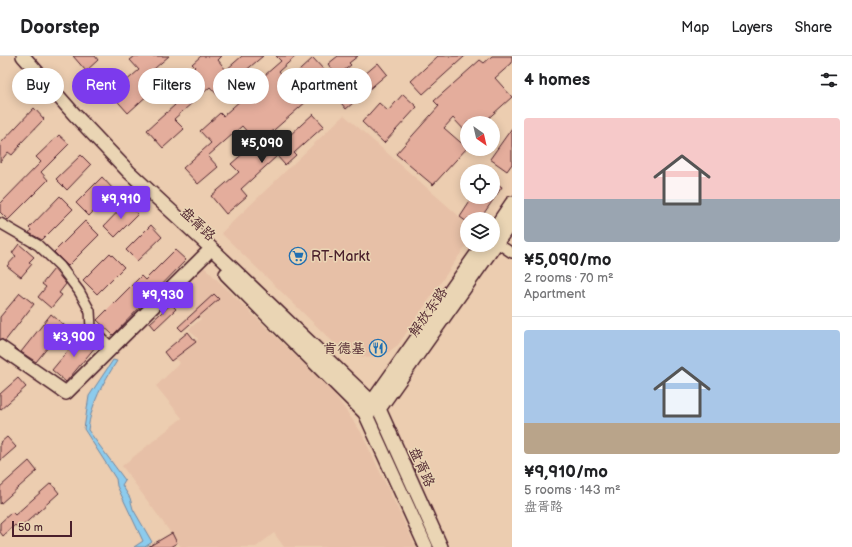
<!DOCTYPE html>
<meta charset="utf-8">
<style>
:root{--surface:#fff;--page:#f2f2f2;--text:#202124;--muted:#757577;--line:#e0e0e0;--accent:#7c3aed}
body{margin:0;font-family:"Balsamiq Sans","LXGW WenKai TC",sans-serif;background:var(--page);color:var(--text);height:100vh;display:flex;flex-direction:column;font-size:15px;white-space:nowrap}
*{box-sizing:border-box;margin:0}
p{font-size:13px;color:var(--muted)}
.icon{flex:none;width:22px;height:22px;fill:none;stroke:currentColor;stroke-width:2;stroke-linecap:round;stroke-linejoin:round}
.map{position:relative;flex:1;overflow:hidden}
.drawer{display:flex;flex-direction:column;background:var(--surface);width:340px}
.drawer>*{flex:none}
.hud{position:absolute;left:12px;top:12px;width:380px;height:36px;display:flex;gap:8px}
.needle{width:26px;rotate:146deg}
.tools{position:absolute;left:460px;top:60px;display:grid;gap:8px}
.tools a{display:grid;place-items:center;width:40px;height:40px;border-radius:50%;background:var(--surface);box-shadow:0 2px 10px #0003;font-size:20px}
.scale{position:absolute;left:12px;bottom:10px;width:60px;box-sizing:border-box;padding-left:4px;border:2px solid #4a1f2b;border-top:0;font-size:11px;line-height:14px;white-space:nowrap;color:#4a1f2b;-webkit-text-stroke:3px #ead5b4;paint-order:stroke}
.price{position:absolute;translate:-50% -34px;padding:0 9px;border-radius:4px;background:var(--accent);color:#fff;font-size:13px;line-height:26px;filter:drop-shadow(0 1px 2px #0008)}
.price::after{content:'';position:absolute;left:50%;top:24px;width:12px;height:9px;margin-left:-6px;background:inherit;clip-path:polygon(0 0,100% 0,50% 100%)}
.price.selected{background:#222;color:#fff}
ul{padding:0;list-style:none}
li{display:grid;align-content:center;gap:8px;height:212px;padding:0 12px}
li+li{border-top:1px solid var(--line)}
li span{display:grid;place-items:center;height:124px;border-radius:4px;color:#555}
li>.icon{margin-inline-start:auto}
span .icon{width:72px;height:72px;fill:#fffc;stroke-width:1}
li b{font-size:17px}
h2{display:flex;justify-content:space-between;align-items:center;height:48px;padding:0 12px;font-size:17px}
.tag{padding:0 14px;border-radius:18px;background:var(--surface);box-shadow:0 2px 10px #0003;font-size:14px;line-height:36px}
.tag.selected{background:var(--accent);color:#fff}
header{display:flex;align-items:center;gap:24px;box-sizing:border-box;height:56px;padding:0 20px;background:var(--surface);border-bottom:1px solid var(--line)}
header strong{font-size:19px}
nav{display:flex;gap:22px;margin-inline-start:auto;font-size:14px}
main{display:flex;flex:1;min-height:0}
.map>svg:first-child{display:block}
.built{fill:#e7c0a7}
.water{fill:#8ccbed;stroke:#72869f}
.building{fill:#e4ad9c;stroke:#4a1f2b}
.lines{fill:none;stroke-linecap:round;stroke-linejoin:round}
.street-casing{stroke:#4a1f2b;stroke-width:12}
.secondary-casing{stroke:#4a1f2b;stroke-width:16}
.street{stroke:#ead5b4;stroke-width:9}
.secondary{stroke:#ead5b4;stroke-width:13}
.labels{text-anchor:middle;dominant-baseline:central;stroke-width:3;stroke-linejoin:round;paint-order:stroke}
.street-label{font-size:14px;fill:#4a1f2b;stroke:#ead5b4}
.poi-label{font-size:14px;fill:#4a1f2b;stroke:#ead5b4;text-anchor:start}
</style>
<header>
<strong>Doorstep</strong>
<nav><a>Map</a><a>Layers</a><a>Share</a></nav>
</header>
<main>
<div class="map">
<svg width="512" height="491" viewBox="0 0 512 491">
<rect width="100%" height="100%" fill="#eccdb0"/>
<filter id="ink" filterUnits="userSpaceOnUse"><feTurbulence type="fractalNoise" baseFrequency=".025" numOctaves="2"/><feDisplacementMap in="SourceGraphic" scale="8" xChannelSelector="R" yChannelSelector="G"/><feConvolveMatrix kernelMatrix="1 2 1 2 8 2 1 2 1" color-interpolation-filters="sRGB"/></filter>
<g filter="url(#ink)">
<path class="built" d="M344,59L467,167V188L398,289L387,297L368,302L349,297L334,287L221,177Z
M204,211L333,336L361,376L416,491H284L274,477L256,491H181L122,410L182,362L156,330L180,307L175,303L198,283L189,273L201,263L176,237Z"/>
<path class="water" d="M113,304L117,305C103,327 91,347 88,374L125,424L122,429L130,442L133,453L152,486L145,491H134L143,485L117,430L116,423L84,373L89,340Z"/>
<path class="building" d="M73,0H95L98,4L86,15Z
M135,0H169L140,25L150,37L128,57L111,38L139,14L130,4Z
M201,0H222L218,4L226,14L242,0H263L244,16L247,19L220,42L210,31L174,63L184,73L163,92L147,74L175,49L165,37L195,11L192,8Z
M276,0H296L279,15L288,25L313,2L324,14L299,36L307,45L258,88L242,70L208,100L218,111L198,128L183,112L211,87L200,75L220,57L223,60L251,35L249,33L281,5Z
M338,0H358L349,7L351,9L337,20L328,8Z
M438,0H465L423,38L411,25Z
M492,0H512V7L495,22L512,41L483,67H467V77L453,62L444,72L467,92L433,129L396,98L439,50L434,45L480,4L484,7Z
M378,7L387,18L346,53L337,42Z
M403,38L417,51L384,87L362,66L379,47L388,55Z
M34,52L44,63L19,89L20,90L12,99L8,96L0,106V88Z
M313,58L324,70L294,97L296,99L285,109L277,100L241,133L247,140L226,158L211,140L239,116L231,108L254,88L266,101Z
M512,72V108L507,115L490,103Z
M59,79L69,88L41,116L48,124L8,164L0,156V148L41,106L36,101Z
M81,99L91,109L67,134L56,123Z
M102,121L114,134L89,160L76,147Z
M493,125L502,131L480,163H467V166L460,161L473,141H493Z
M60,140L73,153L42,184L29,177L31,174L29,172Z
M127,146L138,158L115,181L104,170Z
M85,165L99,179L68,210L54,196Z
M151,169L162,181L137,205L126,194Z
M19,188L34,201L29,206L32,208L21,221L7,210L16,200L12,197Z
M175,194L186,204L113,279L97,264L141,220L145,224Z
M110,197L124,211L97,238L83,224Z
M54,213L66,228L59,237L62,239L51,252L38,241L46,231L42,228Z
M20,237L34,248L5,285L0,283V261Z
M214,238L219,243L182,275L178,271Z
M171,248L176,253L155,273L150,267Z
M51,258L65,270L36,306L21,296Z
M188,276L196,286L171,305L164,296Z
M82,278L96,290L66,326L52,314Z
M18,322L26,331L0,354V338Z
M7,381L16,391L0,405V387Z
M29,405L37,415L0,448V431Z
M51,427L59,437L19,473L15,469L3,480L0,476V467L12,456L15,459Z
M172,477L177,487L170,491H148Z"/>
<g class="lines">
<defs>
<path id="street" d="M0,167L38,189L60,210L79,235L90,255L91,272L112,292
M497,187L512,197"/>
<path id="secondary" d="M23,0L74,58L129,116L211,192L379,353L441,491
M493,175L512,147
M226,218L365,357L426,491
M0,291L66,337L206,198
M367,353L483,189
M371,355L379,353L512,165"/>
</defs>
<use href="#street" class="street-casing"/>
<use href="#secondary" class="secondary-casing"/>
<use href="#street" class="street"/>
<use href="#secondary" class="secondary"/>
</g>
</g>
<defs>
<symbol id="supermarket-ring" viewBox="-11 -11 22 22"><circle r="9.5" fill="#ead5b4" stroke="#1f6fb2" stroke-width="1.5"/><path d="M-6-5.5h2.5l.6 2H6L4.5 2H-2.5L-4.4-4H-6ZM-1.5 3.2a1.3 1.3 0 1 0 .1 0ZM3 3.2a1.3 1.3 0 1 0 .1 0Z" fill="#1f6fb2"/></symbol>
<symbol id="restaurant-ring" viewBox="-11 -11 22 22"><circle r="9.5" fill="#ead5b4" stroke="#1f6fb2" stroke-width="1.5"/><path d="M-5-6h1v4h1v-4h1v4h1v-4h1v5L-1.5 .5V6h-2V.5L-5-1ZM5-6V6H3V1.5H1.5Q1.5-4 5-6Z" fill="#1f6fb2"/></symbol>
</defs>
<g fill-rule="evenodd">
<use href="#supermarket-ring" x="288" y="190" width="20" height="20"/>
<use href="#restaurant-ring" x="368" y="282" width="20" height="20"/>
</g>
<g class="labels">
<g class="street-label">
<text transform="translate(198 168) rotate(44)">盘胥路</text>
<text transform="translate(428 256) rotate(-55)">解放东路</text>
<text transform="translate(422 411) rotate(66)">盘胥路</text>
</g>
<g class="poi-label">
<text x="311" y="200">RT-Markt</text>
<text x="365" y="292" text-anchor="end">肯德基</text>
</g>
</g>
</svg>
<div class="tools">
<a><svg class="needle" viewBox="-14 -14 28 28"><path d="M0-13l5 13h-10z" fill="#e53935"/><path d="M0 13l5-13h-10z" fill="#757577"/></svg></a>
<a><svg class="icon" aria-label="locate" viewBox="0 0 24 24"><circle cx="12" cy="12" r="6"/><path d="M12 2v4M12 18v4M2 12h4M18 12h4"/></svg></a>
<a><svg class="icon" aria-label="layers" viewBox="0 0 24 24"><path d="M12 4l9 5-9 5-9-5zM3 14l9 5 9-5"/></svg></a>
</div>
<div class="scale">50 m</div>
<b class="price selected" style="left:262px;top:108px">¥5,090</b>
<b class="price" style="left:121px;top:164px">¥9,910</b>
<b class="price" style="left:163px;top:260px">¥9,930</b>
<b class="price" style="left:74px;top:302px">¥3,900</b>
<div class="hud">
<a class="tag">Buy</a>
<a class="tag selected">Rent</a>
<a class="tag">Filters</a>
<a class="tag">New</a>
<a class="tag">Apartment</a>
</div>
</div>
<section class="drawer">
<h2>4 homes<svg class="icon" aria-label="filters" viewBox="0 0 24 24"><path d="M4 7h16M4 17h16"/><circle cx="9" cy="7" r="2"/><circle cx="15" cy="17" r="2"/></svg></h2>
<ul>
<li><span style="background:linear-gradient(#f6c9c9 65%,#9aa5b1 0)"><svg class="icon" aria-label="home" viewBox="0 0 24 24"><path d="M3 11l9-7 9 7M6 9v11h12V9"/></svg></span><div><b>¥5,090/mo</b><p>2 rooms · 70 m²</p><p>Apartment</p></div></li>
<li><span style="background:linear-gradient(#a9c7e8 75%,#b9a48a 0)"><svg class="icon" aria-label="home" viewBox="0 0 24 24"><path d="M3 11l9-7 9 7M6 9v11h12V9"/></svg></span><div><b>¥9,910/mo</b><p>5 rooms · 143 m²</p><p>盘胥路</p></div></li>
</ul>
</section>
</main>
